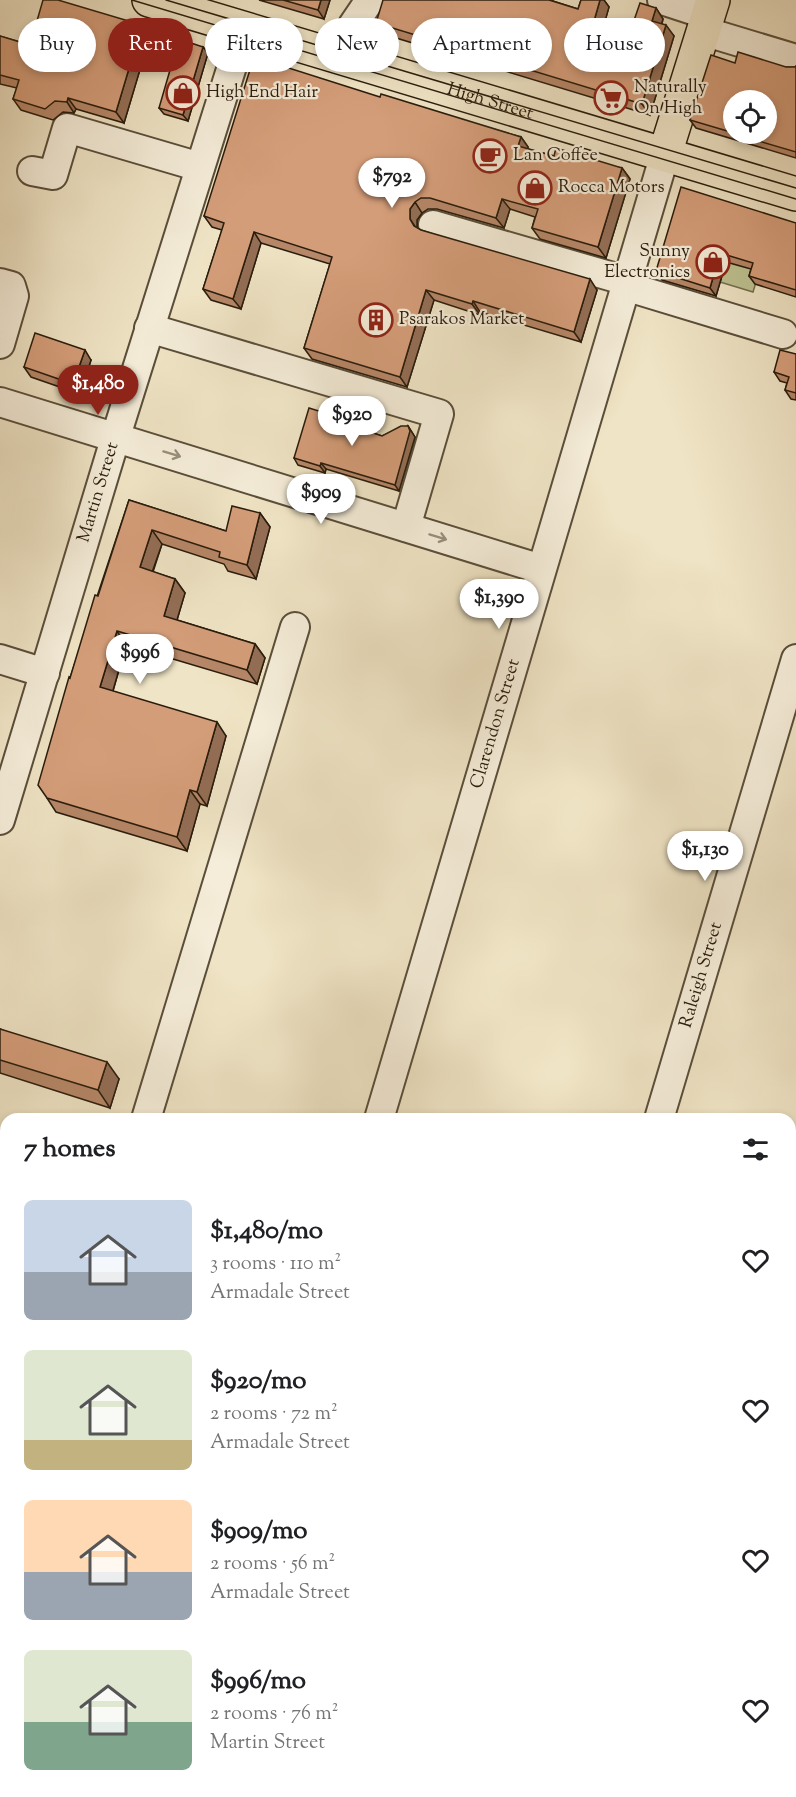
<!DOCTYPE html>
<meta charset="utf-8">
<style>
:root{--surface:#fff;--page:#f2f2f2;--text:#202124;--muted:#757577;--accent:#8f2418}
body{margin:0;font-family:"Sorts Mill Goudy",serif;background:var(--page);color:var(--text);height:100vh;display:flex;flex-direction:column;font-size:22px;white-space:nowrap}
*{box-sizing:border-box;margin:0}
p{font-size:20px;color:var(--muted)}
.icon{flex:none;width:33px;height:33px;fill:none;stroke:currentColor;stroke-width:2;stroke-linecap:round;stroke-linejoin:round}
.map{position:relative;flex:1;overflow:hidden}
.panel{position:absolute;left:0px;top:1113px;width:796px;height:684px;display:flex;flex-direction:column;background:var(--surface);border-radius:18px 18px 0 0;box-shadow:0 3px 9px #0003}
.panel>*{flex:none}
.hud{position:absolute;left:18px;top:18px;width:760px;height:54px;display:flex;gap:12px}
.controls{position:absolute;left:723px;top:90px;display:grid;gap:12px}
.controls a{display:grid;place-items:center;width:54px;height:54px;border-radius:50%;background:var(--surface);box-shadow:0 3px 9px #0003;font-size:30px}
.price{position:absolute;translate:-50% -51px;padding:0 14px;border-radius:21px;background:#fff;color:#222;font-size:20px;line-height:39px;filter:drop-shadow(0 2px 3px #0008)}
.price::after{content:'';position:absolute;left:50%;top:36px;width:18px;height:14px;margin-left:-9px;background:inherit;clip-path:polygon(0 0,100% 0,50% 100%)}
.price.active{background:var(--accent);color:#fff}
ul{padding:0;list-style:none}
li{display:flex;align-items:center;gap:18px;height:150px;padding:0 24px}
li span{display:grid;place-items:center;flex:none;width:168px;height:120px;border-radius:9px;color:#555}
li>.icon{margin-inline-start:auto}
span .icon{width:72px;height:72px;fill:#fffc;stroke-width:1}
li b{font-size:26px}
h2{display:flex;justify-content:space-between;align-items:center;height:72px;padding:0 24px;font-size:26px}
.tag{padding:0 21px;border-radius:27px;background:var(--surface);box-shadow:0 3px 9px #0003;font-size:21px;line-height:54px}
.tag.active{background:var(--accent);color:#fff}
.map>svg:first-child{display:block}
.green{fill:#bec291;stroke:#746f4e;stroke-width:1.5}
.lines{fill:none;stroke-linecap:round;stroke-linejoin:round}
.minor-casing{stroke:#5a4e3a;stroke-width:32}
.major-casing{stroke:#291c0c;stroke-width:36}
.minor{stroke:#f5edd9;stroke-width:28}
.major{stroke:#efe4c5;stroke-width:33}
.tram{stroke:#291c0c;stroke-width:1.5}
.wall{fill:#b68768;stroke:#291c0c;stroke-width:1.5;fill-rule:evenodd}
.shaded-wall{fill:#946e55;stroke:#291c0c;stroke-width:1.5}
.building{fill:#d49d79;stroke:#291c0c;stroke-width:1.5}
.oneway{stroke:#998f7d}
.labels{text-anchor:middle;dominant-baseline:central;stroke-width:4.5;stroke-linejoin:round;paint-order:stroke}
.poi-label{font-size:18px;fill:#291c0c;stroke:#f5edd9;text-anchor:start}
.street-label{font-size:18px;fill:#291c0c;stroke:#f5edd9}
</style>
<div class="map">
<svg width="796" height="1797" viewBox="0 0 796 1797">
<rect width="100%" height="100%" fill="#efe4c5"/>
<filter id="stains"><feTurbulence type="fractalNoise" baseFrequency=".00333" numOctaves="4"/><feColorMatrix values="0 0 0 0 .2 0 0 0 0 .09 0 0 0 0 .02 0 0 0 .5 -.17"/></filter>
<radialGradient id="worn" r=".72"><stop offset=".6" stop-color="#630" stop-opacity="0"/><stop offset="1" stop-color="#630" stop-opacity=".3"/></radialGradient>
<path class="green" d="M732,243L765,252L753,292L720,282Z"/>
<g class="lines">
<defs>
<g id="minor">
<path d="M662,0L708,15"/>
<path d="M703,31L796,59"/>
<path d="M343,58L353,25L370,0"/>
<path d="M32,171L53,175L67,128L200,167"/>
<path d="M433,225L627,281"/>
<path d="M0,283L11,286L14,296L0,344"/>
<path d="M625,286L783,334"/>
<path d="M149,328L439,414L406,527"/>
<path d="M0,402L541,569"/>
<path d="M0,659L45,673"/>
<path id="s1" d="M0,820L116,436L244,28"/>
<path d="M146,1119L295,627"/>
<path id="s2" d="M379,1119L665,154"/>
<path id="s3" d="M659,1119L796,659"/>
<path d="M0,1450L6,1452"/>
<path d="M790,1497L796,1499"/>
<path d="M790,1599L796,1581"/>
<path d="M178,1797L180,1791"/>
<path d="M454,1797L456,1791"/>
<path d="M732,1797L734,1791"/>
</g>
<g id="major">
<path id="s4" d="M149,0L796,194"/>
<path d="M665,154L713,0"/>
</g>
</defs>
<use href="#minor" class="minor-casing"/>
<use href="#major" class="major-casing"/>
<use href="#minor" class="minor"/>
<use href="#major" class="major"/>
<path class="tram" d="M132,0L796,199
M166,0L796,188"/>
</g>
<path class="wall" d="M259,0H330L324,19Z
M553,0V1L578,9L581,0H604L609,7L604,24L630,32L656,8L663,19L662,24L674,36L650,115L383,34L376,23Z
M142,25L150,36L124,123L76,109L74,113L63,112L53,120L21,110L13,99L17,88L0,84V36L30,45Z
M203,47L208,53L188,121L164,114L159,108Z
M735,63L786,67H795L796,66V158L696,128L690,120ZM734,100L766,134H734Z
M380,97L521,137L528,147V149L554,156L622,168L630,179L606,258L540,239L532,228L535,217L510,209L504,228L437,209H428L422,213L417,220V228L421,230L597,290L581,342L480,312V315L434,300L407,387L312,359L304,348L330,264L261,243L241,309L211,300L203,289L222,230L212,227L204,216Z
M796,223V297L755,284L749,276L751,269L726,262L716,296L662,280L656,271Z
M796,354V400L791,399L785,390L787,383L780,381L774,372Z
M91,360L80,394L31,377L24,367Z
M340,422L382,436L408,426L415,437L399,491L326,469L325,473L298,465L294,458Z
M129,500L226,531L260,513L270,527L256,579L228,571L224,564L162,544L153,572L175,579L185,593L177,620L255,644L265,658L257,684L126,645L113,691L226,736L207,806L200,804L187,851L56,812L47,798L70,678Z
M0,1029L119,1079L110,1108L0,1073Z"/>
<path class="shaded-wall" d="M321,0H330L324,19L318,10Z
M600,0H604L609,7L602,32L594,21Z
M656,8L663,19L659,32L652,21Z
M142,25L150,36L124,123L116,112Z
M666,25L674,36L650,115L642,104Z
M203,47L208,53L188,121L183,115Z
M68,98L76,109L74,113L67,102Z
M521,137L528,147L526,156L518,146Z
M622,168L630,179L606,258L598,247Z
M502,199L510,209L504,228L496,218Z
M415,202L422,213L417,220V230L422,237L410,219V209Z
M254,232L261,243L241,309L233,299Z
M720,253L726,262L716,296L710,288Z
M590,279L597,290L581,342L574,332Z
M426,290L434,300L407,387L400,377Z
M473,301L480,312V315L472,304Z
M85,350L91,360L80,394L73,384Z
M335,416L340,422L334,420Z
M408,426L415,437L399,491L395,485Z
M321,463L326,469L325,473L320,466Z
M260,513L270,527L256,579L247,565Z
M152,530L162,544L149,581L140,567Z
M175,579L185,593L174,630L164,616Z
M117,631L126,645L110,701L100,687Z
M255,644L265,658L257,684L247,670Z
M217,722L226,736L207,806L197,792Z
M190,790L200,804L187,851L177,837Z
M107,1062L119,1079L110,1108L98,1090Z"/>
<path class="building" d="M43,0H58L142,25L116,112L68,98L67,102L55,101L45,109L13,99L19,80L0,75V36L30,45Z
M283,0H321L318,10Z
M383,0H549L578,9L581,0H600L594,21L630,32L640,3L656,8L652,21L666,25L642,104L376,23Z
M179,39L203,47L183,115L159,108Z
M738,52L786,67H795L796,66V152L735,134H766V100H734V133L690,120L711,55L735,63Z
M254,57L380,97L381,94L521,137L518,146L554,156L556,148L622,168L598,247L532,228L538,209L502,199L496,218L430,198H421L415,202L410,209V219L414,226L421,230L590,279L574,332L473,301L472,304L426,290L400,377L304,348L332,257L254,232L233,299L203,289L224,223L204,216Z
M681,187L796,223V290L749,276L753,263L720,253L710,288L656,271Z
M35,333L85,350L73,384L24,367Z
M780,350L796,354V393L785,390L789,377L774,372Z
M309,408L335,416L334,420L382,436L401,426H408L410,431L395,485L321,463L320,466L294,458Z
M129,500L226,531L232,506L260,513L247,565L219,557L220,552L152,530L140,567L175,579L164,616L255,644L247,670L117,631L100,687L217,722L197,792L190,790L177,837L47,798L38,785L69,677L70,678L95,595L98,596Z
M0,1029L107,1062L98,1090L0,1060Z"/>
<defs><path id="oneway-shaft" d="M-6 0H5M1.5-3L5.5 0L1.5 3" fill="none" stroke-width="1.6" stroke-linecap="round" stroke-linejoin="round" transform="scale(1.5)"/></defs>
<g class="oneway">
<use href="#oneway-shaft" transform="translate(172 454) rotate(17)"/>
<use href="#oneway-shaft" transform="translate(438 537) rotate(17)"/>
</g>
<defs>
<symbol id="shop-ring" viewBox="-11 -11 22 22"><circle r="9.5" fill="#f5edd9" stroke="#8f2418" stroke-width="1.5"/><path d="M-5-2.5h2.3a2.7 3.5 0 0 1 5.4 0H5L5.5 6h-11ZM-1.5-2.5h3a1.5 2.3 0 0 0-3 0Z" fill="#8f2418"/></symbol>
<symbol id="supermarket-ring" viewBox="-11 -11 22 22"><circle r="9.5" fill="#f5edd9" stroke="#8f2418" stroke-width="1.5"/><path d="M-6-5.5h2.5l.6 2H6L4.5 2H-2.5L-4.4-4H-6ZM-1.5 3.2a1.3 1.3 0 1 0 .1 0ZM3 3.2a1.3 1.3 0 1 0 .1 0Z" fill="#8f2418"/></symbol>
<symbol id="cafe-ring" viewBox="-11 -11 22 22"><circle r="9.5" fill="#f5edd9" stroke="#8f2418" stroke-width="1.5"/><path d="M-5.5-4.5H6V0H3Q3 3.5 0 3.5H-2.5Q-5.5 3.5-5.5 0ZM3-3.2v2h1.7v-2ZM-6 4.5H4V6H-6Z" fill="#8f2418"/></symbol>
<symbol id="building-ring" viewBox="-11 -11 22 22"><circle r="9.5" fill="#f5edd9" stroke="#8f2418" stroke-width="1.5"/><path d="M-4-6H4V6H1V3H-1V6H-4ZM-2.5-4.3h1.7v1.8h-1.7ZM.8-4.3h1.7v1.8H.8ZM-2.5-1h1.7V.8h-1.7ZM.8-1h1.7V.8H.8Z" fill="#8f2418"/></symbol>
</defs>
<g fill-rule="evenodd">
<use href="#shop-ring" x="164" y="74" width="38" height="38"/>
<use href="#supermarket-ring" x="592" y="79" width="38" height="38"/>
<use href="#cafe-ring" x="471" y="137" width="38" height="38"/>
<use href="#shop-ring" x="516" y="169" width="38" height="38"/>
<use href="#shop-ring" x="694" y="243" width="38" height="38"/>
<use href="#building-ring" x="357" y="301" width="38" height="38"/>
</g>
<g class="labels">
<g class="poi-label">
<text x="634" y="88">Naturally<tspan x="634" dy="21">On High</tspan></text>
<text x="206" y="93">High End Hair</text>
<text x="513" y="156">Lan Coffee</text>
<text x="558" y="188">Rocca Motors</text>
<text x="690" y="252" text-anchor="end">Sunny<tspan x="690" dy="21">Electronics</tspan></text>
<text x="399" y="320">Psarakos Market</text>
</g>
<g class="street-label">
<text stroke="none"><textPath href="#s4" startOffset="356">High Street</textPath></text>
<text stroke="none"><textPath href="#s1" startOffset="342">Martin Street</textPath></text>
<text stroke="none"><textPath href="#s2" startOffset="412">Clarendon Street</textPath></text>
<text stroke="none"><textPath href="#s3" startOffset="150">Raleigh Street</textPath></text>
</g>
</g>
<rect width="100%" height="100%" filter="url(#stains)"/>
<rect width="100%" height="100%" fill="url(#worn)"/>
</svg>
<div class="controls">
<a><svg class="icon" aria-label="locate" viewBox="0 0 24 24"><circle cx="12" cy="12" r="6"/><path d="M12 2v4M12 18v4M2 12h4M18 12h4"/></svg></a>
</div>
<b class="price" style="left:392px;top:209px">$792</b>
<b class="price active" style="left:98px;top:416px">$1,480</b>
<b class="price" style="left:352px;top:447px">$920</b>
<b class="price" style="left:321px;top:525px">$909</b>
<b class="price" style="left:499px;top:630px">$1,390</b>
<b class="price" style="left:140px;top:685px">$996</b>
<b class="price" style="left:705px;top:882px">$1,130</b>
<div class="hud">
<a class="tag">Buy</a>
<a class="tag active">Rent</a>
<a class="tag">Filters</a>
<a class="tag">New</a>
<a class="tag">Apartment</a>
<a class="tag">House</a>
</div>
<section class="panel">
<h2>7 homes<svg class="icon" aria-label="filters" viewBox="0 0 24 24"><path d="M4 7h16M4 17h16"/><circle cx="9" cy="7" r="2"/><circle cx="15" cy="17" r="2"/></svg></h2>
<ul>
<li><span style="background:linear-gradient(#c9d6e8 60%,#9aa5b1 0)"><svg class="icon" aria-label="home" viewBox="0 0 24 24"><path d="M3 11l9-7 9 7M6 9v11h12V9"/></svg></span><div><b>$1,480/mo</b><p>3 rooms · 110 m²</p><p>Armadale Street</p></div><svg class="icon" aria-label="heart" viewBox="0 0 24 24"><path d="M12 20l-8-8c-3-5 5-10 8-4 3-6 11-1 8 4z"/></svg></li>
<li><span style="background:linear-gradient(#dfe7d0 75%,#c2b280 0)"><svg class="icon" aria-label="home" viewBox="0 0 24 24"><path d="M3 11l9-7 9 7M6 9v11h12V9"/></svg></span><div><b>$920/mo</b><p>2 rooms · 72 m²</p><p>Armadale Street</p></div><svg class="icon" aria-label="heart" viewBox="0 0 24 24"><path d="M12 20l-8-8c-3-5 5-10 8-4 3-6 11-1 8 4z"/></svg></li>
<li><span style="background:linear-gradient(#ffd9b3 60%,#9aa5b1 0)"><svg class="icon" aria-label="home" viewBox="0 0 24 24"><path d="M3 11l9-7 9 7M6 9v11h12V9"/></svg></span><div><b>$909/mo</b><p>2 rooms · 56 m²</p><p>Armadale Street</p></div><svg class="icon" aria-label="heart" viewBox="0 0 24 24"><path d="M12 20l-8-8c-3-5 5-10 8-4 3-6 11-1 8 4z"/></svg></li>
<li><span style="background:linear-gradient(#dfe7d0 60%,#7fa58c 0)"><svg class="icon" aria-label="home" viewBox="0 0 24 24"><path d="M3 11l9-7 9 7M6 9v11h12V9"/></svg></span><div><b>$996/mo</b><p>2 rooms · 76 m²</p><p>Martin Street</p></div><svg class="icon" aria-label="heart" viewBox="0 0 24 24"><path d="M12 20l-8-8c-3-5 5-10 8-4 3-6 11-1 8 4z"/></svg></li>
</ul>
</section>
</div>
